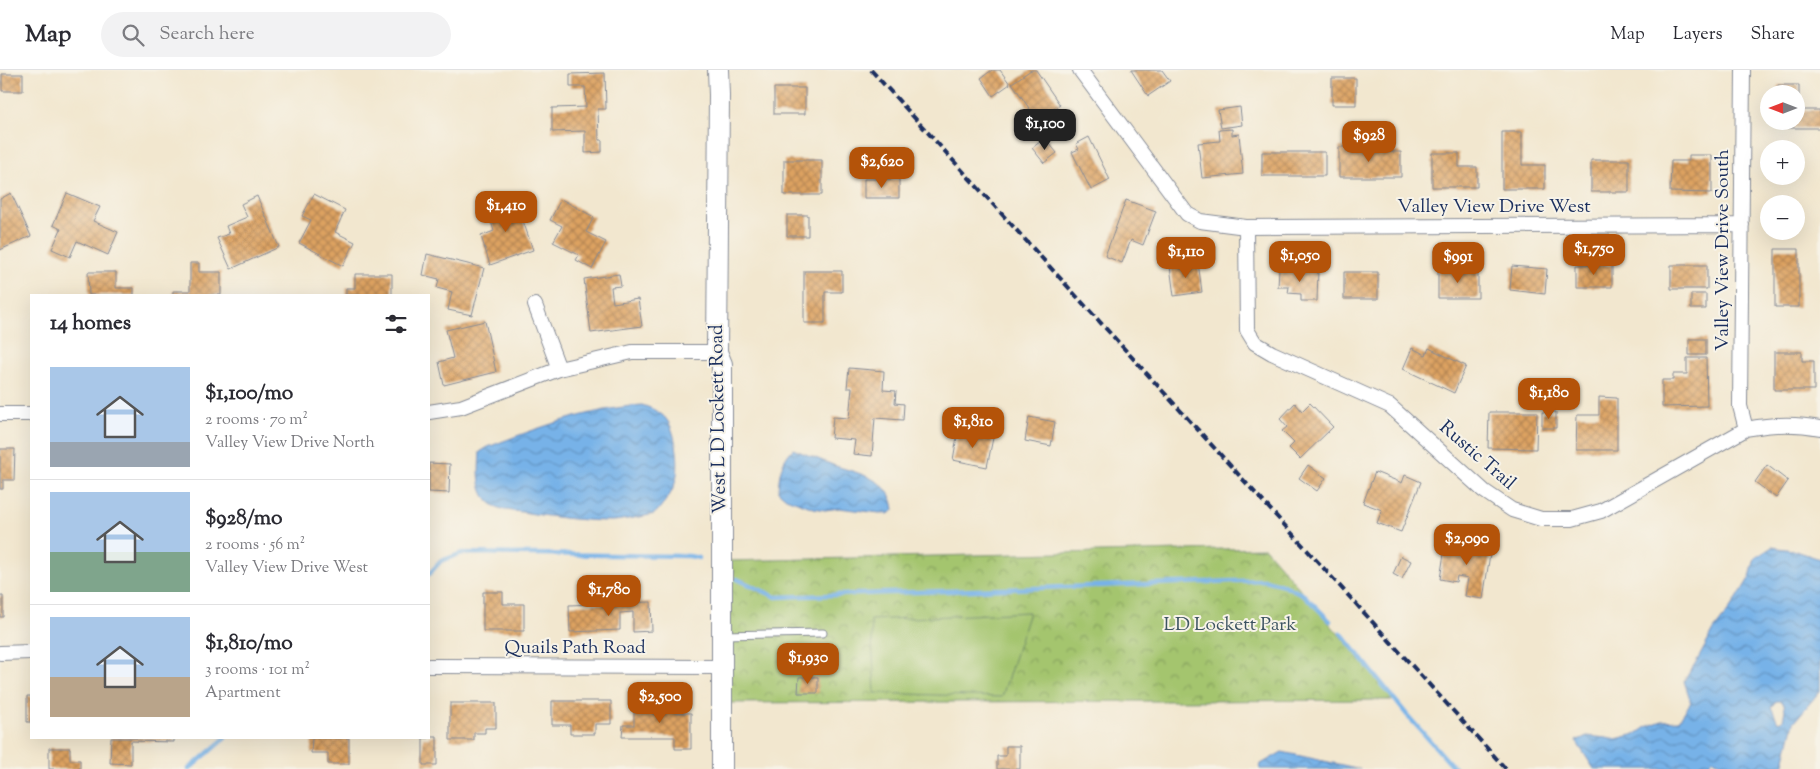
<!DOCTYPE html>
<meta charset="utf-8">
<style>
:root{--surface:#fff;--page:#f2f2f3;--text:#2b2b33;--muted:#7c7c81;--line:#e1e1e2;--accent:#b45309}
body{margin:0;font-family:"Sorts Mill Goudy",serif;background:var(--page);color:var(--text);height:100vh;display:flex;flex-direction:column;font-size:19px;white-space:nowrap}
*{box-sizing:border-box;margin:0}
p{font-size:16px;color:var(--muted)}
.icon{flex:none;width:28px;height:28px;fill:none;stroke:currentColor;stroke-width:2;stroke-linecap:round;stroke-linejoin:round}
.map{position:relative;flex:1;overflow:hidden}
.sheet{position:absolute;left:30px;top:224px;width:400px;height:445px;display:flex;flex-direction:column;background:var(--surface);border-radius:0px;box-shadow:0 5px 20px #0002}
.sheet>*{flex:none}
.needle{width:32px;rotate:270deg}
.tools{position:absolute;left:1760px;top:15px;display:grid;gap:10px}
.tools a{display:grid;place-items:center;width:45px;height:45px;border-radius:50%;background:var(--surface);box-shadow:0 5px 20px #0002;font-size:25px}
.price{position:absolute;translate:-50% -42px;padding:0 11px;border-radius:10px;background:var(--accent);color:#fff;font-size:16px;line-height:32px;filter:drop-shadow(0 1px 2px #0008)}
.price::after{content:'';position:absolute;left:50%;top:30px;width:15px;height:11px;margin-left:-8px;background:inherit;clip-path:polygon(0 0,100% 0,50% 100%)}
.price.current{background:#222;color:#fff}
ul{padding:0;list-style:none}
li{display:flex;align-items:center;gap:15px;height:125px;padding:0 20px}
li+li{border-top:1px solid var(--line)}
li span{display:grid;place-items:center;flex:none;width:140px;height:100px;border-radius:0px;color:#555}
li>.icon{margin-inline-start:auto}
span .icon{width:60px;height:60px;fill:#fffc;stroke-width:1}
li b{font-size:21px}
h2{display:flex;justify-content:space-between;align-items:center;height:60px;padding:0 20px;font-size:21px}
header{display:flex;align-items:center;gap:30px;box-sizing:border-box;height:70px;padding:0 25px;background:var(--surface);border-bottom:1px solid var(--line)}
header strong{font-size:24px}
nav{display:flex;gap:28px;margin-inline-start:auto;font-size:18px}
.search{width:350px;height:45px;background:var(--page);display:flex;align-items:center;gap:12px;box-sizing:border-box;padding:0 18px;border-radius:28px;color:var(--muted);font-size:19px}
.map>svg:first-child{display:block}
.park{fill:url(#park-crowns);stroke:#607a66}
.garden{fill:#a4c56e;stroke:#607a66}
.water{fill:url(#water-waves);stroke:#4970a3;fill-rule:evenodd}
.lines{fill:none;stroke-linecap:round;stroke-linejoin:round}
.stream{stroke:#77b2e8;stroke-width:4.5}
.building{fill:url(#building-cross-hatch)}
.lane-casing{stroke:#868b96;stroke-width:9}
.street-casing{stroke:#868b96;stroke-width:16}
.secondary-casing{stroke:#868b96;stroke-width:22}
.lane{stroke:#fff;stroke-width:7}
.street{stroke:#fff;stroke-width:14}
.secondary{stroke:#fff;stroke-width:20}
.rail{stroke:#1b2f5e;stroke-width:4;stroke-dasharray:8 4;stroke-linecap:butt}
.labels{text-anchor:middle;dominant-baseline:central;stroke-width:4;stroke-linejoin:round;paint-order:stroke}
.street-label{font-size:19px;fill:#1b2f5e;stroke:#f7f3e8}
.park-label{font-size:19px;fill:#3d5462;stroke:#f7f3e8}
</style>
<header>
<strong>Map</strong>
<div class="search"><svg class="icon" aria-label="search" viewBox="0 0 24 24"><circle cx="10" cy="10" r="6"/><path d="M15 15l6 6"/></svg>Search here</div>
<nav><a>Map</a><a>Layers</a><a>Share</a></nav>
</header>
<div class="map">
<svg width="1820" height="699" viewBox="0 0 1820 699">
<defs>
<pattern id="park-crowns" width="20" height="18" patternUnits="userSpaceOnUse" patternTransform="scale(1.25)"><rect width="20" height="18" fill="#a4c56e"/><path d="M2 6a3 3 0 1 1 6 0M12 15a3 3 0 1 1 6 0" fill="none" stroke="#85a05e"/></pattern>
<pattern id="water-waves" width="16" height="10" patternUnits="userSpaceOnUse" patternTransform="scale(1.25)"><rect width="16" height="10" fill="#77b2e8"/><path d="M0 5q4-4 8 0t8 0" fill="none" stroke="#6191bf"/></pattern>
<pattern id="building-cross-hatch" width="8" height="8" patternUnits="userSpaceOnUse" patternTransform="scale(1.25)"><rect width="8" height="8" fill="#dda261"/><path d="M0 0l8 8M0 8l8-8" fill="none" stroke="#b28453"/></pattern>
</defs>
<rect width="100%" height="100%" fill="#f7f3e8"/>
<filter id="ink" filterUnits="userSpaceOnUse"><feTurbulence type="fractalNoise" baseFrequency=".02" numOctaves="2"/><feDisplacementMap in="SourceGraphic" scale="10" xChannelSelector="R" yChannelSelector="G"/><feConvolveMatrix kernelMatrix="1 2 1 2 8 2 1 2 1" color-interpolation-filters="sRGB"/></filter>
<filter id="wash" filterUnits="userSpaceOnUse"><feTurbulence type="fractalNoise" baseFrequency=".0096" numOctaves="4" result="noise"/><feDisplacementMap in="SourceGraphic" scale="20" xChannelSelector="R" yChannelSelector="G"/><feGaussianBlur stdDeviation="1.12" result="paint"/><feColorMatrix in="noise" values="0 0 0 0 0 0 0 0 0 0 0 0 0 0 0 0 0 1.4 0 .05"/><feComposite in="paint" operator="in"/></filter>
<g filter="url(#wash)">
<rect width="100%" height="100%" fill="#f2e7cf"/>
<path class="park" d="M1265,478L1395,630L727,633V491Z"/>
<path class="garden" d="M1029,542L1002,627L875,623L871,550Z"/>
<path class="water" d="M642,335C666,343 671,351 676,375C680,398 678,418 662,435C660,438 657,442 654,444C651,445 618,451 613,451C583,451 552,447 522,442C513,441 500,440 493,435C476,424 479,399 480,382L488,377C537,358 589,339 642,335Z
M793,379C806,384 820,390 833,395C859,404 891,408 894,440L888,444L839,438L825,440L814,438L786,428L778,421C779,405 781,391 793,379Z
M1772,477L1793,480L1820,489V621L1794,652L1783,697L1777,699H1737L1713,689L1705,699H1594L1576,671L1587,666L1616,669L1636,664L1646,657L1662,651L1679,650L1691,632L1684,611L1698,589L1714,560L1733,535L1750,507L1755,488ZM1776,631H1780L1784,634L1785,640L1783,650L1778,652L1771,637Z
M1282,682L1361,699H1260L1261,694Z"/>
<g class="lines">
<path class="stream" d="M429,504L441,491L462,483L689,486L699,488
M737,509L776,527L1265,510L1284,515L1304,525L1330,551
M1341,563L1407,645L1455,699
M189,699L225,668"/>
</g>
<g id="blocks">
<path class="building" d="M992,0H1000L1010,14L993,26L981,8Z
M1031,0H1036L1060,35L1037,50L1012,13Z
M1131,0H1162L1170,11L1148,26Z
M605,3L606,39H598L599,70H602V82L585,83V61L552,62V38L586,37L585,17H570V4Z
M2,4H23V21H2Z
M1332,8H1356V35H1332Z
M1778,15H1799V40H1820V58H1778V51H1796V24H1778Z
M774,18H805V44H774Z
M1240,37L1242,55L1221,58L1218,40Z
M1232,59V65L1239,64L1243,104L1202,108L1198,73L1220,71L1219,60Z
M1502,62H1522V95H1545V119H1502Z
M1089,67L1110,110L1091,120L1072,82L1079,79L1076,74Z
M1045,68L1057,83L1044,93L1032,78Z
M1339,77H1363V82H1401V107H1339Z
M1262,82H1325V106H1262Z
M1432,83H1459V97H1477V117H1432Z
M1689,85H1712V123L1670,122L1671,91H1689Z
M784,90H822V125H784Z
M1591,90H1629V122H1591Z
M864,109H899V128H864Z
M11,123L31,166L0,180V129Z
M67,123L100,137L93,151L118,162L108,185L77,171L70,187L52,179L61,159L53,155Z
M314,124L345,140L335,162L355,172L343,196L299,173L311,150L302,146Z
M257,126L279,177L231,199L217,168L229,164L226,156L247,147L241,134Z
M506,128L508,136L517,133L533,180L490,195L481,166L494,161L486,135Z
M561,129L594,147L586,162L606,172L592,199L576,190L579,185L553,172L562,156L550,150Z
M1126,130L1156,141L1143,175L1131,170L1122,193L1105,186Z
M787,145H808V166H787Z
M1775,179H1799V237H1775Z
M427,184L484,198L472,245L448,240L452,222L437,218L439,209L423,205Z
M1198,192L1202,222L1174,226L1170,196Z
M190,193H199V202H221V225H173V221H190Z
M1577,195H1612V217H1577Z
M1671,195H1707V219H1671Z
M1512,196L1547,199L1545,224L1510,220Z
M1279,199L1318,200L1317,231H1301V224L1288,223L1289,217H1278Z
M804,201H842V222H825V253H804Z
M1438,201H1478V228H1438Z
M88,202H116V218H134V225H89Z
M1344,202H1378V229H1344Z
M355,204H392V225H346V218H355Z
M619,204L621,216L611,217L613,233L638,229L642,256L591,263L584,209Z
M1691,224H1706V239H1691Z
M485,251L496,302L444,315L439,292L453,288L446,260Z
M1689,269H1706V285H1689Z
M1412,278L1426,285L1429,278L1466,296L1454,323L1403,299Z
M1774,282H1802V291H1814V320H1774Z
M1687,288H1706L1707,336L1662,337V310H1673V304H1687Z
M849,298L884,301L883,320L896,321L895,333L904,334L903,350L875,348L872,386L853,384L855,370L831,368L833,347L849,348L852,318H847Z
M1599,327L1617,328V380H1576L1577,345H1599Z
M1295,333L1302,341L1310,333L1333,357L1300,389L1289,378L1294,373L1282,361L1287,357L1280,349Z
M1489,342H1537L1536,379L1488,378Z
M1542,342H1556V358H1542Z
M1029,347L1055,352L1051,376L1025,371Z
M958,361L993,368L987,397L953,390Z
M0,379H15L14,410H3V419H0Z
M429,393L450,394L449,423L429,422Z
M1308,395L1326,408L1317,421L1299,408Z
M1767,395L1788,411L1776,428L1755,412Z
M1375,402L1402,413L1405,405L1421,412L1401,462L1377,453L1382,440L1363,433Z
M1446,471L1491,478L1483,529L1465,526L1468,508L1457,506L1456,512L1440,509Z
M1401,486L1411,491L1402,509L1393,504Z
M483,522H503V534H524V561H483Z
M0,526H3V547H0Z
M651,532L652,561L633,562V542L620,543V560L570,562L569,535Z
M800,586H814V602H800Z
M799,607H818V623H798Z
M27,626H31V652H27Z
M634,630H653V644H663V635H676V643H691V679H675V667H622L623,655H634Z
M552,631H611V654H595V664H570V655H552Z
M450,633H496V658H485V663H474V670H450Z
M429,666H437V695H423V668H429Z
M111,668H174V672L131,671V694L110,693Z
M312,668H349V694H328V683H311Z
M1006,676H1020V699H997V686H1006Z
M49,678H70V690H80V699H49Z"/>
</g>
</g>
<g filter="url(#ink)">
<use href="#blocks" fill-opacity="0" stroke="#868b96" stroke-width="1"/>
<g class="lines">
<defs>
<path id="lane" d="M724,565L823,563"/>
<path id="street" d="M1080,0L1187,144L1200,151L1246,157L1742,155
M1743,0L1740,336L1746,359
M1246,157L1247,260L1255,273L1272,283L1390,336L1484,421L1512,440L1541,449H1572L1601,441L1746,359C1770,354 1796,353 1820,358
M535,235L559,299
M429,342L461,337L559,299L632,282H717
M0,344H31
M0,583L31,582
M429,596L721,597"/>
<path id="secondary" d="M718,0L719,25L717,282L722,294V699"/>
</defs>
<use href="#lane" class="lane-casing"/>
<use href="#street" class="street-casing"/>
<use href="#secondary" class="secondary-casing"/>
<use href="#lane" class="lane"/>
<use href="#street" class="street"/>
<use href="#secondary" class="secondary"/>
<path class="rail" d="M871,0L1506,699"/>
</g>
</g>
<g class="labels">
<g class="street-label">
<text x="1494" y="137">Valley View Drive West</text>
<text transform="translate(1723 180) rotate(-90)">Valley View Drive South</text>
<text transform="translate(719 349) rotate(-91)">West L D Lockett Road</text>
<text transform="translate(1477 386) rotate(41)">Rustic Trail</text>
<text x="575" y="578">Quails Path Road</text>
</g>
<g class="park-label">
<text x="1230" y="555">LD Lockett Park</text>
</g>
</g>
</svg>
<div class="tools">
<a><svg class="needle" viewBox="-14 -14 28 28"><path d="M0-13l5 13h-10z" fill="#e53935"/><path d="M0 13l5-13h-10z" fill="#7c7c81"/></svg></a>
<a>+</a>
<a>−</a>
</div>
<b class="price current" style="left:1045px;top:81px">$1,100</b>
<b class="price" style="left:1369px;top:93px">$928</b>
<b class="price" style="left:882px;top:119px">$2,620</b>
<b class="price" style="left:506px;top:163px">$1,410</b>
<b class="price" style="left:1594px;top:206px">$1,750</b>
<b class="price" style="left:1186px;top:209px">$1,110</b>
<b class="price" style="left:1300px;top:213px">$1,050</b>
<b class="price" style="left:1458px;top:214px">$991</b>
<b class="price" style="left:1549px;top:350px">$1,180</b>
<b class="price" style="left:973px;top:379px">$1,810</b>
<b class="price" style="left:1467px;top:496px">$2,090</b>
<b class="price" style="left:609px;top:547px">$1,780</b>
<b class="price" style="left:808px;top:615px">$1,930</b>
<b class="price" style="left:660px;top:654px">$2,500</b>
<section class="sheet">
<h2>14 homes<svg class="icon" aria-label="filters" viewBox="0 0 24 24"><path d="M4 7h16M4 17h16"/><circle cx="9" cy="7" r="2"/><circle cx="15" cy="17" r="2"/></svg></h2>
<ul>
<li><span style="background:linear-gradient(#a9c7e8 75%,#9aa5b1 0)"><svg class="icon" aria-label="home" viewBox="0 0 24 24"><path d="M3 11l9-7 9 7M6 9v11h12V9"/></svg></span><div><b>$1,100/mo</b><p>2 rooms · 70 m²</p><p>Valley View Drive North</p></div></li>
<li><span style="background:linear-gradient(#a9c7e8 60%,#7fa58c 0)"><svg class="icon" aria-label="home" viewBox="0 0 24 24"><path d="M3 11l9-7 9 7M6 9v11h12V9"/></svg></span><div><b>$928/mo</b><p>2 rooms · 56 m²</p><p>Valley View Drive West</p></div></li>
<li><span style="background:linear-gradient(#a9c7e8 60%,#b9a48a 0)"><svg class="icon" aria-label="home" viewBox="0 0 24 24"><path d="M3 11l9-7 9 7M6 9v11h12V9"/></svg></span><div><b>$1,810/mo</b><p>3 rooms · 101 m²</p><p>Apartment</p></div></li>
</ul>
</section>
</div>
